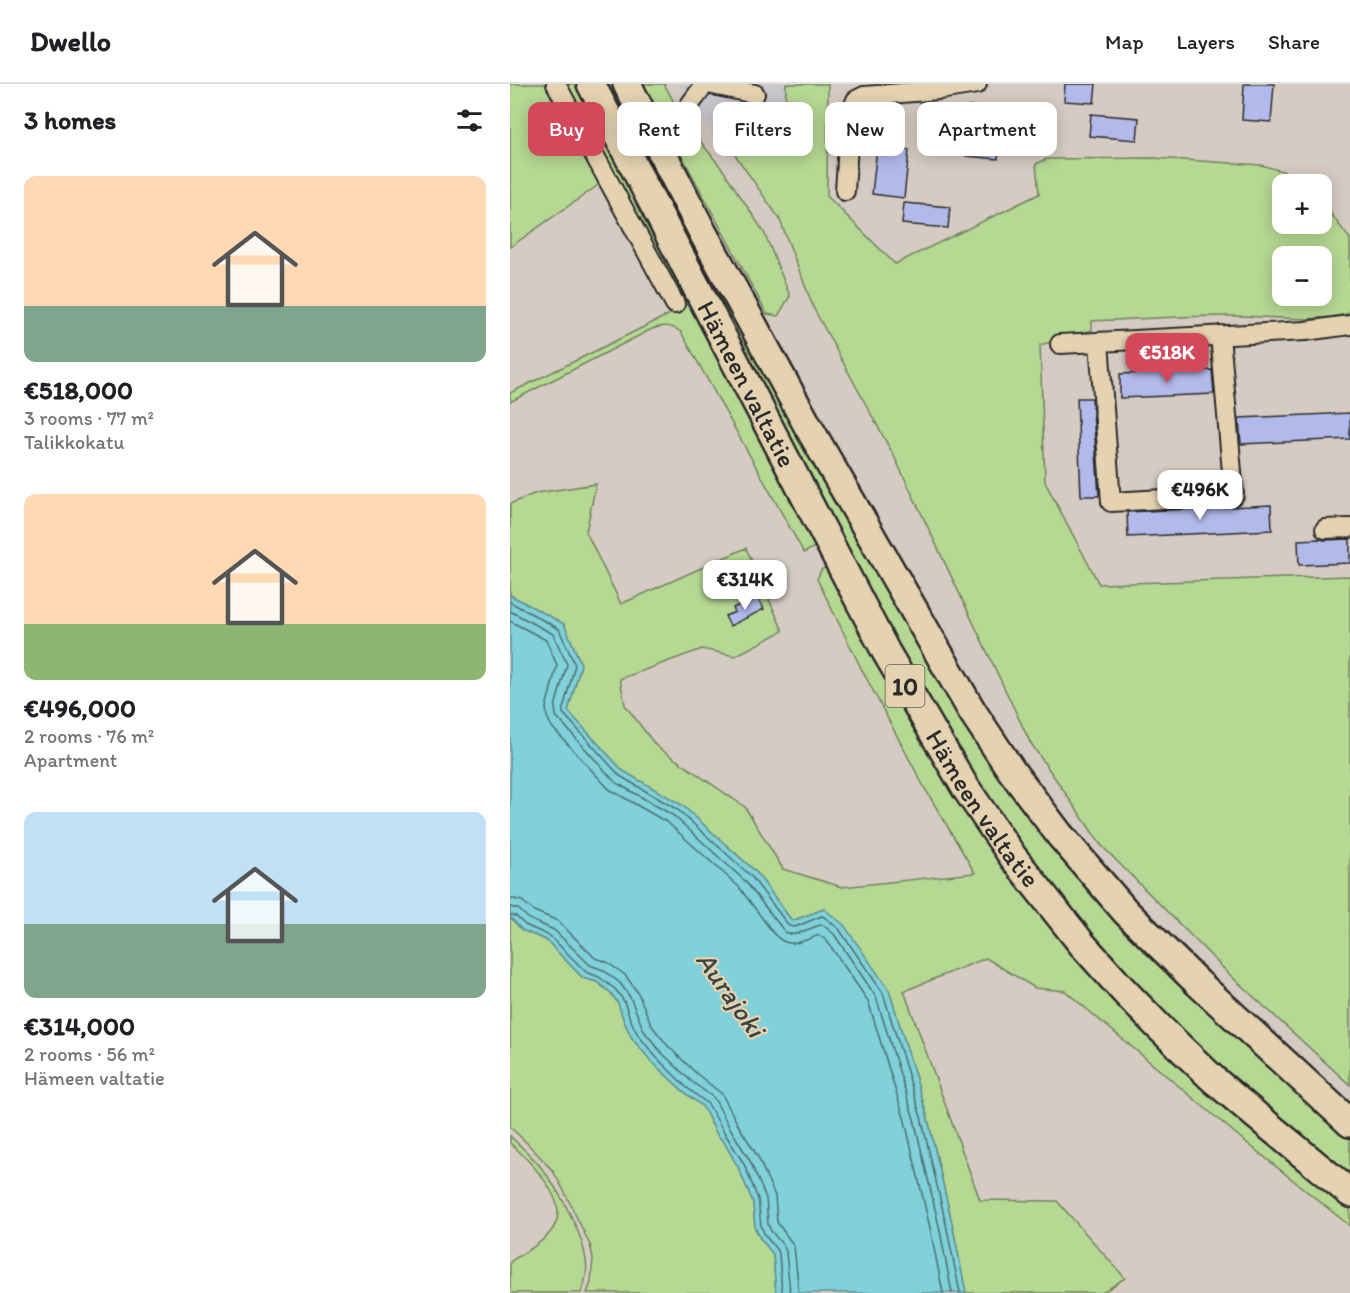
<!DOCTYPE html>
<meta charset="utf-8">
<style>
:root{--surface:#fff;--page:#f6f6f6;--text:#202124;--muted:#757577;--line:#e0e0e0;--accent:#d1495b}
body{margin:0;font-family:Itim,sans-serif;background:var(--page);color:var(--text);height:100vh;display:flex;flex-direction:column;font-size:22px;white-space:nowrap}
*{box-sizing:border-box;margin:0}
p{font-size:20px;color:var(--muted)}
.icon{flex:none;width:33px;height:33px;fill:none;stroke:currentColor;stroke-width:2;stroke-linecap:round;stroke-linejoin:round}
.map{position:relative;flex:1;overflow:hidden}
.side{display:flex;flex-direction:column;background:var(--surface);width:510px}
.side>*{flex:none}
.hud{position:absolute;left:18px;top:18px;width:570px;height:54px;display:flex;gap:12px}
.controls{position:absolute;left:762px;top:90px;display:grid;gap:12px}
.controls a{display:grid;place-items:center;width:60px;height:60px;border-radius:12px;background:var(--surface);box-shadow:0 3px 15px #0003;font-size:30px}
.price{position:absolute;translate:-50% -51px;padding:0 14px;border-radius:12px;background:#fff;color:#222;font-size:20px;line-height:39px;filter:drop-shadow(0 2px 3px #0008)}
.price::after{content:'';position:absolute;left:50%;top:36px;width:18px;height:14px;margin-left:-9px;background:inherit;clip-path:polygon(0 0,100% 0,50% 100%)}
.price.current{background:var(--accent);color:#fff}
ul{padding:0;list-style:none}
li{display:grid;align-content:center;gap:12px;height:318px;padding:0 24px}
li span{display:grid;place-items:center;height:186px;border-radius:12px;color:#555}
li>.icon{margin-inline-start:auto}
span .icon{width:108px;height:108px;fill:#fffc;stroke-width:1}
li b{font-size:26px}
h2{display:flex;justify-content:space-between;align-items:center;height:72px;padding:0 24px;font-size:26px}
.tag{padding:0 21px;border-radius:12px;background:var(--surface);box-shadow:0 3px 15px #0003;font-size:21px;line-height:54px}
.tag.current{background:var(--accent);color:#fff}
header{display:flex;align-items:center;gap:36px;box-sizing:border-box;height:84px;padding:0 30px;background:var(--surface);border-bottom:2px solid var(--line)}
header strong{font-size:28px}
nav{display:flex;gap:33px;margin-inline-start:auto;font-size:21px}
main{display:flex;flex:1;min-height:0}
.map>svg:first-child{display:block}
.built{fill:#cac6ce}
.green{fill:#b5d892;stroke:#70825e;stroke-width:1.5;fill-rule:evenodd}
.water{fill:#80d1da;stroke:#5e8f94;stroke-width:1.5}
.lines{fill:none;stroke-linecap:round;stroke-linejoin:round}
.shore{stroke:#4d6d71;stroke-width:1.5}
.building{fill:#b2baeb;stroke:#2b2b2b;stroke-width:1.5}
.minor-casing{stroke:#2b2b2b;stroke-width:22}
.highway-casing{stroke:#2b2b2b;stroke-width:32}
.minor{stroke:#e4d2b0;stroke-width:18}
.highway{stroke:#e4d2b0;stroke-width:27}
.labels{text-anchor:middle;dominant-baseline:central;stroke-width:4.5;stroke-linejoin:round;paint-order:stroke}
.shield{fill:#e4d2b0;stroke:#625d53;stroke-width:1.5}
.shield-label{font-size:24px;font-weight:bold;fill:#2b2b2b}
.street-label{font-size:26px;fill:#2b2b2b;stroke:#e4d2b0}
.water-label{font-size:27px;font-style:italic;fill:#384445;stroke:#e4d2b0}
</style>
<header>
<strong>Dwello</strong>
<nav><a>Map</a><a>Layers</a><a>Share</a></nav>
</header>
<main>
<section class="side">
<h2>3 homes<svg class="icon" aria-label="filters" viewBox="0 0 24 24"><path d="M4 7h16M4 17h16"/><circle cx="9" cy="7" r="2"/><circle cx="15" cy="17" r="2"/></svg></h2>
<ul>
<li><span style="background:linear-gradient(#ffd9b3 70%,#7fa58c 0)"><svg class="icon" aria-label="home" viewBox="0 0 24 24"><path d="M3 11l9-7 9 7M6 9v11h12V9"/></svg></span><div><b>€518,000</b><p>3 rooms · 77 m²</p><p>Talikkokatu</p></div></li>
<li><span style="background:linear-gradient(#ffd9b3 70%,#8fb573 0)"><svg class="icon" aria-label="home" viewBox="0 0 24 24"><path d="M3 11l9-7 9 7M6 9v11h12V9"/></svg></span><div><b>€496,000</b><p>2 rooms · 76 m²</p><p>Apartment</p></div></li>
<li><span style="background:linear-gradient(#bfe0f5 60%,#7fa58c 0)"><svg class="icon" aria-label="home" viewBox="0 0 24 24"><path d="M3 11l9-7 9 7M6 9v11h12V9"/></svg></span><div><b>€314,000</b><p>2 rooms · 56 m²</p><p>Hämeen valtatie</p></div></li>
</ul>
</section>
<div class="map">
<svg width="840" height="1209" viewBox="0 0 840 1209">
<rect width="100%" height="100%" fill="#d5cbc2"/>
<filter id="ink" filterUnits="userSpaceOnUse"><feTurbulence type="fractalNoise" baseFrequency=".0167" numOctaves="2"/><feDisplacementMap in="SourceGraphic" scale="12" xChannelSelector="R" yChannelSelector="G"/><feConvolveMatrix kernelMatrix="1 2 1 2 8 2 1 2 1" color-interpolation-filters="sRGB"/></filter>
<g filter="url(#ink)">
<path class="built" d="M167,0H276L275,28L221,65L201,49Z"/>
<path class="green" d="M0,0H42L90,97L87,102L0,163Z
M49,0H69L310,460L294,469L171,248C161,241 153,241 142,245L0,318V309L160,230L177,221L168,204L158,197Z
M93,0H106L405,550L668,897L735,961L840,1055V1097L715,991L642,922L517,775L453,682L385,560Z
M129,0H154L167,24C161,31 154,33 145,28Z
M276,0H318L317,112L385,180L529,110L526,80L537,75L644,74L751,81L793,93L798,100H772V140H812V118L840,155V229C804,239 766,233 730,232C681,231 630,235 582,237V246L530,261L535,398L589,500L840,492V1001L720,891L591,761L520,658L385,374L304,225L269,134L221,65L275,28ZM772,172H812V212H772Z
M179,43L213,86L254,148L280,212L268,232L257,230L165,59L170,45Z
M86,400L76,448L111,520L236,464L273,547L225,572L192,565L110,595L115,621L146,662L235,723L273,785L332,803L465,789L414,703L351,584L307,495L311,486L319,481L437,694L738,1040L840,1123V1142L732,1055L555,907L525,904L476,874L394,907L470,1116L547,1117L615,1194L592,1209H456L442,1139L417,1031L379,906L314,825L282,837L246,788L172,721L113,687L58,627L71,580L54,540L0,511V420L26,409Z
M0,833L12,846L36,856L73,894L87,898L101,909L108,919L114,937L122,954L141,977L173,1007L193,1023L208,1052L214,1058L228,1083L243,1118L245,1144L250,1154L263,1170L266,1209H77L81,1198L83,1174L80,1161L53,1105L43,1087L17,1059L0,1043Z
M0,1052C10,1062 21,1071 30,1082C48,1105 73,1148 76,1177C78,1188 75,1199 71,1209H0V1178C12,1169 28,1162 38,1151C45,1143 50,1132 47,1121C42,1100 16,1073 0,1059Z"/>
<path class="water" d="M0,511L54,540L71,580L58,627L113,687L172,721L246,788L282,837L314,825L334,841L379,906L417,1031L442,1139L456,1209H266L263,1170L250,1154L245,1143L243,1118L228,1083L214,1058L208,1052L193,1023L173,1007L141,977L122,954L114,937L108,919L101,909L87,898L73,894L36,856L12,846L0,833Z"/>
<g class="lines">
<path class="shore" d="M0,518L49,545L65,581L53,625V629L110,692L168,726L241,792L279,842L285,843L312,832L314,833L329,845L373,909L411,1033L436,1140L450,1209
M0,527L43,550L57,580L45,623L46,632L105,698L164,732L235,797L275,848L280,850H286L310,841H313L324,850L366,913L404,1035L429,1142L442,1209
M0,537L36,556L47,581L36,624L37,633L42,643L99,705L158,739L229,803L264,850C278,866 291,858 309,851L317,857L358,917L395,1037L420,1144L433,1209
M0,814L12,817L24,827L48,837L85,874L97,878L115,891L128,909L142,942L158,962L187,990L212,1010L227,1039L248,1073L265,1112L267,1138L284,1162L289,1209
M0,823L8,825L19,835L44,846L80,881L93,886L110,899L120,913L134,947L151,968L181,997L204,1014L220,1044L240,1077L256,1114L258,1140L261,1147L273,1161L276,1167L280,1209
M0,831L6,832L15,841L40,852L76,888L89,893L105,905L114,917L120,935L128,951L146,973L176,1003L198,1020L214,1048L234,1080L248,1115L251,1142L255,1151L269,1169L272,1209"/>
</g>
<path class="building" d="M555,0H586L584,19L554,17Z
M734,0H764L761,38L732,36Z
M460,22L493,25L488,75L456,72Z
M581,30L629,34L627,56L579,52Z
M367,63L399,66L394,114L362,110Z
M394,119L440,123L438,144L392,140Z
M702,286L704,310L610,314V290Z
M567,314H582L589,412H571Z
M840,329V355L731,360L729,334Z
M761,421L762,446L618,453L617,428Z
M810,455L815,456L840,455V479L789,481L788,456Z
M247,512L254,525L220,542L215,532L225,528L223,524Z"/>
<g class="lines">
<defs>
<path id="minor" d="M46,0L165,220
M198,0L245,10
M148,61L176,26L195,0
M335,107L340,31L346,16L354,12L429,6L467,0
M589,258L601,418L724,411L710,251
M550,260L795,247L840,241
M815,445L840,444"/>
<g id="highway">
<path id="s1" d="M81,0L376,568L455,703L503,773L572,860L614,907L649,943L703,995L748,1033L840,1109"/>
<path d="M117,0L193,149L299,344L462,627L501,686L549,750L616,828L688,899L840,1039"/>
</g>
</defs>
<use href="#minor" class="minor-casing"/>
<use href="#highway" class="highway-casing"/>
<use href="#minor" class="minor"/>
<use href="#highway" class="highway"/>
</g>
</g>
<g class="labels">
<rect class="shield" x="375.5" y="581" width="39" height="42" rx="4.5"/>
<g class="shield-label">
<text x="395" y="602">10</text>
</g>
<g class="street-label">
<text stroke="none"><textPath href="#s1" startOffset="338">Hämeen valtatie</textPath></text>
<text stroke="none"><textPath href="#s1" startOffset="824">Hämeen valtatie</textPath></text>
</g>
<g class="water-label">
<text transform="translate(221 910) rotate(55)">Aurajoki</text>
</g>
</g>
</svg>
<div class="controls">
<a>+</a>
<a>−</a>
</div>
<b class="price current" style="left:657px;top:300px">€518K</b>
<b class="price" style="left:690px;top:437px">€496K</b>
<b class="price" style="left:235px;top:527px">€314K</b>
<div class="hud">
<a class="tag current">Buy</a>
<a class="tag">Rent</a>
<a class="tag">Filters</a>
<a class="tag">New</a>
<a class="tag">Apartment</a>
</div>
</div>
</main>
